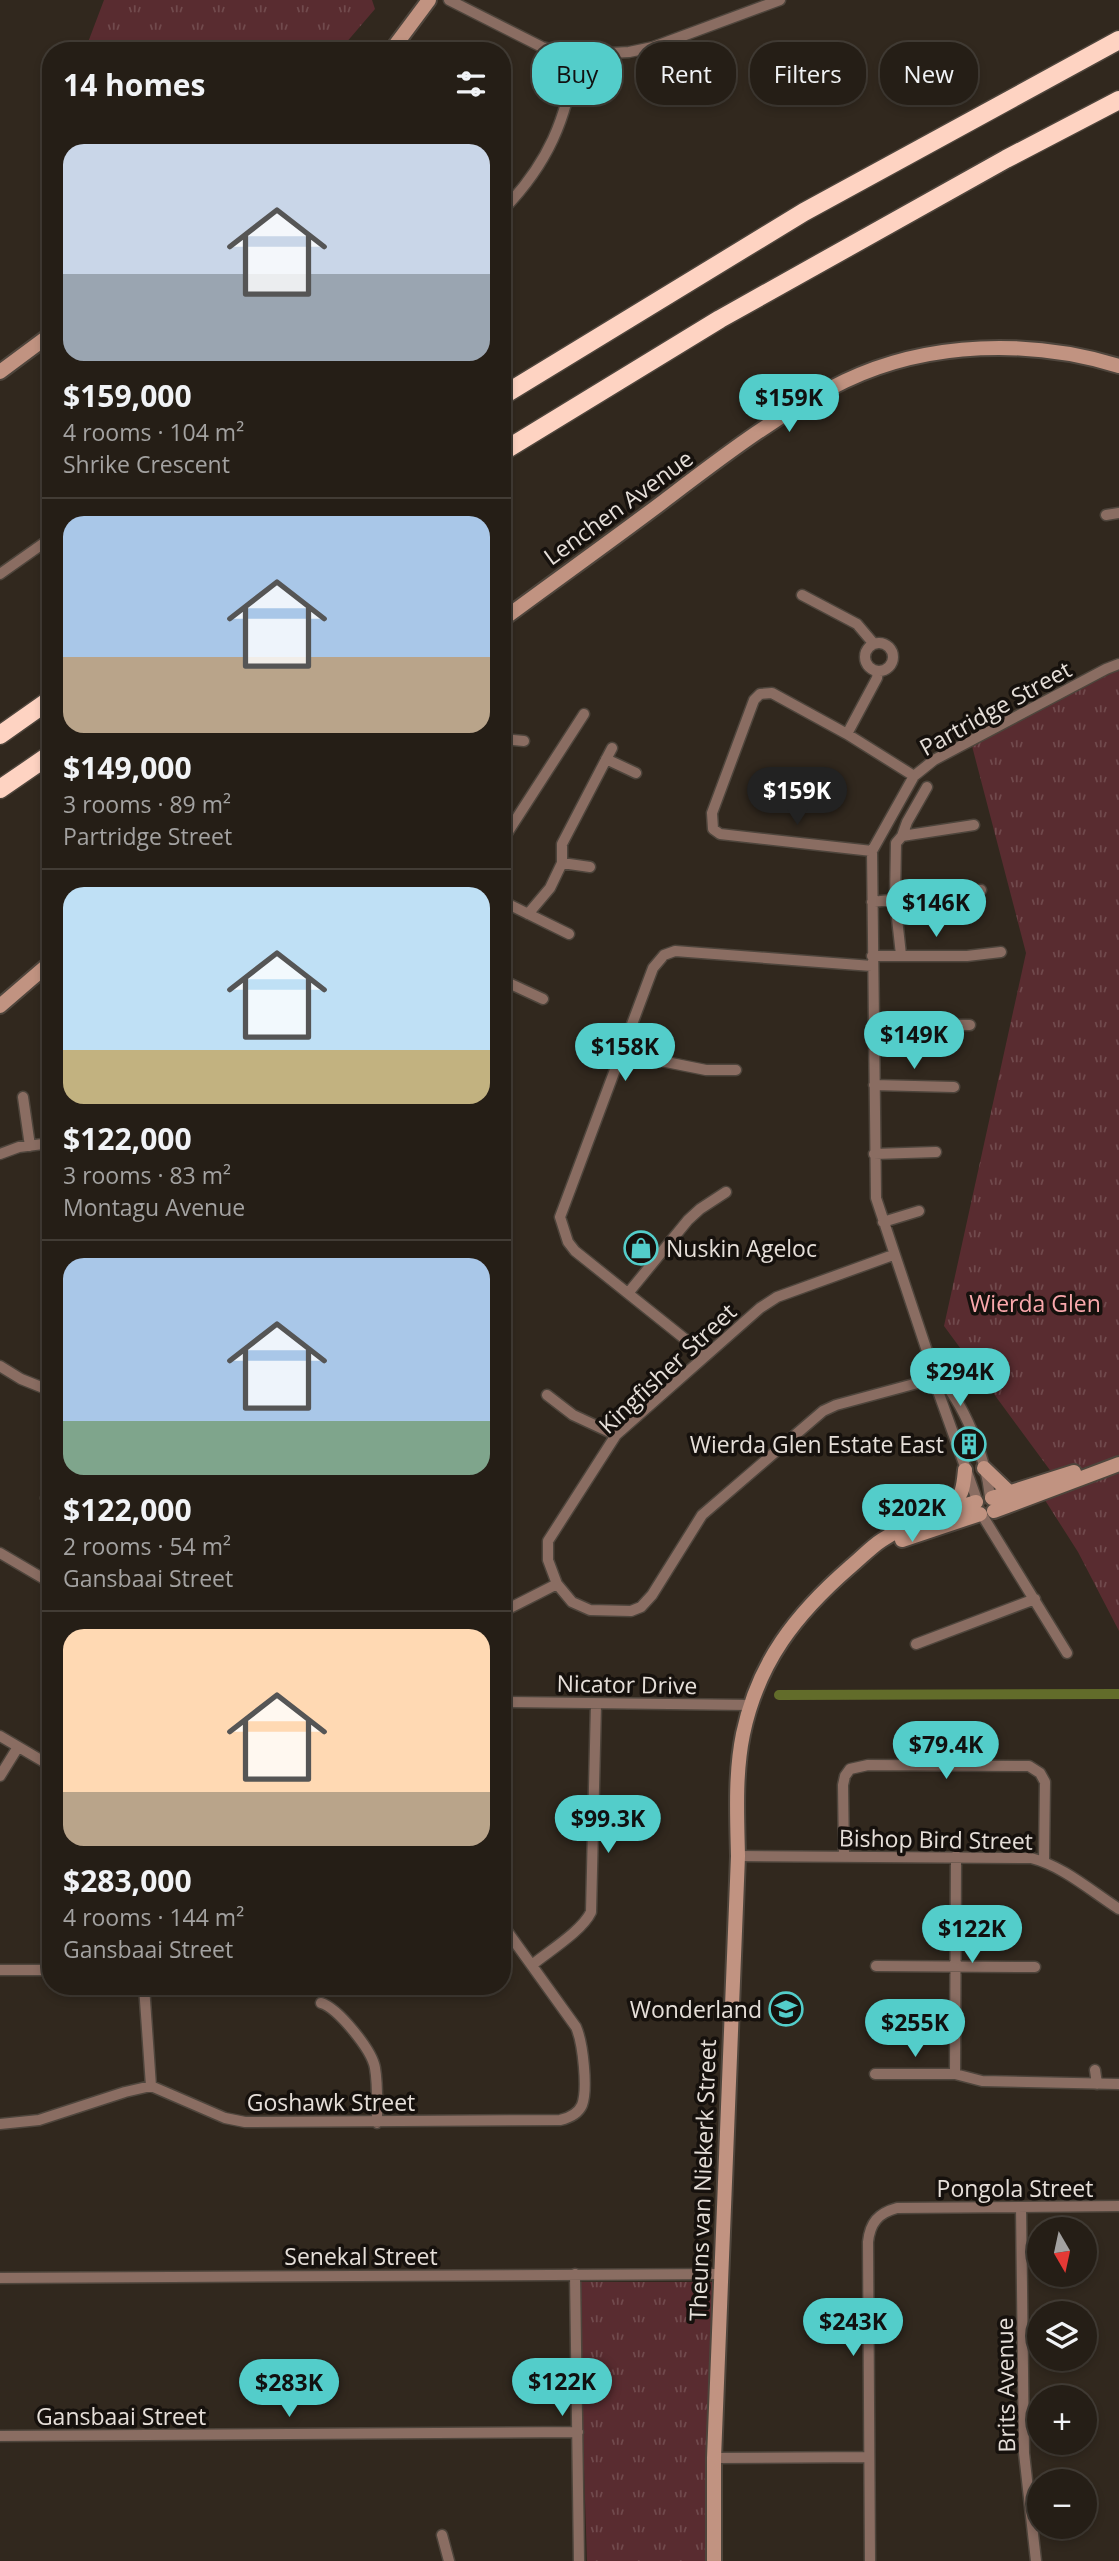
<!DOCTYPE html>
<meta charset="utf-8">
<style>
:root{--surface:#251e16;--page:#312b23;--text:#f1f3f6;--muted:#a3a2a1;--line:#423c35;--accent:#53cdca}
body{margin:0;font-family:"Open Sans",sans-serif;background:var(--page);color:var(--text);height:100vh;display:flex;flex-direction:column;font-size:26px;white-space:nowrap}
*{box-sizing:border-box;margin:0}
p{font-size:23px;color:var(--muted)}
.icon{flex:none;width:38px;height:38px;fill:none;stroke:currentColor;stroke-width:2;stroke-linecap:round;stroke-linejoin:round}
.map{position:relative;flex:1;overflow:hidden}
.panel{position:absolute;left:42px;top:42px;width:469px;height:1953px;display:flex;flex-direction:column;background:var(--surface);border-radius:28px;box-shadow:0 4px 10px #0003,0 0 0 2px var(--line)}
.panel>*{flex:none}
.banner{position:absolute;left:532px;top:42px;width:481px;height:63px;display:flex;gap:14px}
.needle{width:46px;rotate:171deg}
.controls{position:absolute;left:1027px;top:2217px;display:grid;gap:14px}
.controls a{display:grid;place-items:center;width:70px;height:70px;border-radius:50%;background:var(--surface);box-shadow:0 4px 10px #0003,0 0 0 2px var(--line);font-size:35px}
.price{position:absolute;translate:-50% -60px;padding:0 16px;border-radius:24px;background:var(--accent);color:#111;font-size:23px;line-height:46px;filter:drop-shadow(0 2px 4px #0008)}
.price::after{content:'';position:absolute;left:50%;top:42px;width:21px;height:16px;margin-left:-10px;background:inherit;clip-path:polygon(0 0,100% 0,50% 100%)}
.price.current{background:#222;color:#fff}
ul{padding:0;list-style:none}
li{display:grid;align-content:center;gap:14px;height:371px;padding:0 21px}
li+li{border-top:2px solid var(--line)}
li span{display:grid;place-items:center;height:217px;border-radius:21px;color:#555}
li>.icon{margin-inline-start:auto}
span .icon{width:126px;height:126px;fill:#fffc;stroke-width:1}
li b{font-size:30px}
h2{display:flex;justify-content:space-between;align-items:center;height:84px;padding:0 21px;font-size:30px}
.tag{padding:0 24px;border-radius:28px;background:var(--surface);box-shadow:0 4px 10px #0003,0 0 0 2px var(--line);font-size:24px;line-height:63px}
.tag.current{background:var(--accent);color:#111}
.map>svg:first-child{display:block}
.grass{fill:url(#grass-tufts)}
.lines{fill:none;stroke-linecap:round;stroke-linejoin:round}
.canal{stroke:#626c2a;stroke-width:10}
.street-casing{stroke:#4e453c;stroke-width:13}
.secondary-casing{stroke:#4e453c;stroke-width:18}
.highway-casing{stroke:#4e453c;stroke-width:21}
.street{stroke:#8a6d62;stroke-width:10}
.secondary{stroke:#c19381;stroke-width:14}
.highway{stroke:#fed3c2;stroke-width:18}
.labels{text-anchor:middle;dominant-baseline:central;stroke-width:7;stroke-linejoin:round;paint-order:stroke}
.street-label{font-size:23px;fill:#e6dfd9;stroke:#16110d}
.poi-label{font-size:23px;fill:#e6dfd9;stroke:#16110d;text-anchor:end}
.park-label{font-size:23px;fill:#faa8ac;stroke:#16110d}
</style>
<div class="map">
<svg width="1119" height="2561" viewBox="0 0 1119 2561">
<defs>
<pattern id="grass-tufts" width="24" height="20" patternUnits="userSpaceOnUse" patternTransform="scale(1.75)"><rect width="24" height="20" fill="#592c30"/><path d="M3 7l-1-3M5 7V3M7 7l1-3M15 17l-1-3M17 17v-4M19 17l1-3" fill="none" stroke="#714a4d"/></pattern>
</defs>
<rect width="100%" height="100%" fill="#31281e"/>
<path class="grass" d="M104,0H372L375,9L339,51H99L87,45Z
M1116,669H1119V1456L1055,1477L944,1326L1026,953L972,746Z
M1119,1468V1631L1078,1552L1043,1497Z
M578,2282H714L710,2561H587Z"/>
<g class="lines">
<path class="canal" d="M779,1695L1119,1694"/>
<defs>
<path id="street" d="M449,0L542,47L576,55L629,52L653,47L780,0
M502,211C548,164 567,119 576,55
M1106,515L1119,513
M0,574L51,538
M802,595L857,624L874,644
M865 657a14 14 0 1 1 28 0a14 14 0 1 1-28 0Z
M847,734L877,678L878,671
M502,739L524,741
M606,759L636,773
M902,836L907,822L927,787
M502,841L584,714
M872,851L720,834L713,829L712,813L754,700L760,694L772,693L847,734L914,776
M562,863L590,867
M502,901L569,934
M872,902L981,890
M528,914L550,888L562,863V844L612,748
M901,955L895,900L896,843L902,836L974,825
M872,956H967L1001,952
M502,980L543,999
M874,1024L970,1025
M621,1053L706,1070H736
M874,1085L954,1087
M23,1097L30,1146
M0,1154L19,1147L51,1143
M874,1154L936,1152
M883,1222L919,1211
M893,1255L777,1297L760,1308L616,1435L548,1541V1560L557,1584L572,1602L590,1610L631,1611L641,1607L652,1595L702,1515L823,1411L836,1405L940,1377
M629,1292L688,1220L700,1209L726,1192
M705,1355L575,1251L568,1242L560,1217L653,968L664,955L675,951L872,966
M0,1366L21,1379L51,1391
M937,1374C964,1403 986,1457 990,1497
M547,1395L573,1415L616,1435
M46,1498L51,1501
M977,1500L934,1380L933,1369L876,1198L872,851L914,776L934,760L1106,669L1119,664
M982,1515L1067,1653
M0,1553L51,1583
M502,1612L557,1584
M916,1644L1035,1599
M502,1702L750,1705
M0,1736L51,1766
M0,1776L18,1747
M738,1856L1031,1858C1063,1866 1091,1891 1119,1909
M844,1856L843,1785L845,1776L850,1769L868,1765L1029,1766L1040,1773L1045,1782L1044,1861
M532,1965C549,1951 582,1931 591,1912L596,1704
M876,1966L1035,1967
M0,1970H51
M144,1986L151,2086
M321,2003C338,2008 372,2050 375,2068C378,2085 377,2105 377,2123
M1095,2070L1097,2084
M875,2074H955L982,2081L1119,2084
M955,2074L956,1856
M0,2124L39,2120L125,2092L151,2086L225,2118L245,2122L560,2120C569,2118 578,2114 582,2105C588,2089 583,2043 576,2027L502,1924
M1021,2207L1024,2453L1036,2561
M575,2274L579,2561
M0,2278L722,2274
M0,2436L578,2432
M714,2458L869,2457
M442,2535L449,2561
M870,2561L868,2242C870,2223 878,2213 897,2208L1119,2206"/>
<path id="secondary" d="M391,51L429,0
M0,372L51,334
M502,620C556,580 611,541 664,501C722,457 780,412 845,381C929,341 1031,339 1119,366
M0,1006L51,962
M984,1468L1008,1491
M992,1498L1074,1472
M948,1508C963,1494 963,1491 965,1470
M994,1511L1119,1464
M902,1540L980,1514
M714,2561V2458L738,1856C737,1815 735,1773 743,1734C758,1662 796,1614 850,1567C861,1558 871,1547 882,1540C910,1522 945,1512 976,1502"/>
<path id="highway" d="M502,396L804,212L1119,40
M502,452L720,319L1006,159L1119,100
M0,735L51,699
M0,789L51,754"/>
</defs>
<use href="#street" class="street-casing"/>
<use href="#secondary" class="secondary-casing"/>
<use href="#highway" class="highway-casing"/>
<use href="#street" class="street"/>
<use href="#secondary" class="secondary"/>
<use href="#highway" class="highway"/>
</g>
<defs>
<symbol id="shop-ring" viewBox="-11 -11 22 22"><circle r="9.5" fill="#16110d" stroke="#53cdca" stroke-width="1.5"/><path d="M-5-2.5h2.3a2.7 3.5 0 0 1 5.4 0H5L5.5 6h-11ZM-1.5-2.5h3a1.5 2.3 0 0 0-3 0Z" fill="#53cdca"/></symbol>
<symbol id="building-ring" viewBox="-11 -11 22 22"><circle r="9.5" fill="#16110d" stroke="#53cdca" stroke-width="1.5"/><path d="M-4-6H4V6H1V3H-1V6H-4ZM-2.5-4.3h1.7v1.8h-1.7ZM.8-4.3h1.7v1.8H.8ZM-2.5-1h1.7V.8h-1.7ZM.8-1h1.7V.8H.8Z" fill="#53cdca"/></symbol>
<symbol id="school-ring" viewBox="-11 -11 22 22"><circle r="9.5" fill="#16110d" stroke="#53cdca" stroke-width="1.5"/><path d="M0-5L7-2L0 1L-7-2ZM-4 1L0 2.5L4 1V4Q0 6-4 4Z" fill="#53cdca"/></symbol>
</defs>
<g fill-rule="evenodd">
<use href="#shop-ring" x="622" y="1229" width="38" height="38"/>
<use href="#building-ring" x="950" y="1425" width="38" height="38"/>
<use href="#school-ring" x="767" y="1990" width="38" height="38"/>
</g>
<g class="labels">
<g class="street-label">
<text transform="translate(618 507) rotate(-36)">Lenchen Avenue</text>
<text transform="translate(995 708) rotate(-29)">Partridge Street</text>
<text transform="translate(667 1368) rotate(-43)">Kingfisher Street</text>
<text transform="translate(627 1684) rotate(1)">Nicator Drive</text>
<text transform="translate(936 1839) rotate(1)">Bishop Bird Street</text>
<text x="331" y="2102">Goshawk Street</text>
<text transform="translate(702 2180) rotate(-88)">Theuns van Niekerk Street</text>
<text x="1015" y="2188">Pongola Street</text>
<text x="361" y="2256">Senekal Street</text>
<text transform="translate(1005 2385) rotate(-91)">Brits Avenue</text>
<text x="121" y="2416">Gansbaai Street</text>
</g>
<g class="poi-label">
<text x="666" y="1248" text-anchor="start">Nuskin Ageloc</text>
<text x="944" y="1444">Wierda Glen Estate East</text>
<text x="762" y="2009">Wonderland</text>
</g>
<g class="park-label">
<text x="1035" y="1303">Wierda Glen</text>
</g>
</g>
</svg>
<div class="controls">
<a><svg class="needle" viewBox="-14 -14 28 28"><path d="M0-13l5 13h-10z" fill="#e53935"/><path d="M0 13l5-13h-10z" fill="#a3a2a1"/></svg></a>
<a><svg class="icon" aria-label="layers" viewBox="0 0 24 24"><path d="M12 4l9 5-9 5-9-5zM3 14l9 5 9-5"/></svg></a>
<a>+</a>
<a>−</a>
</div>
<b class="price" style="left:789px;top:434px">$159K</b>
<b class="price current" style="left:797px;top:827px">$159K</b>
<b class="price" style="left:936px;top:939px">$146K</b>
<b class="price" style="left:914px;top:1071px">$149K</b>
<b class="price" style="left:625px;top:1083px">$158K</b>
<b class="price" style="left:960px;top:1408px">$294K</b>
<b class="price" style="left:912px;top:1544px">$202K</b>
<b class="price" style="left:946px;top:1781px">$79.4K</b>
<b class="price" style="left:608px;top:1855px">$99.3K</b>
<b class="price" style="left:972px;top:1965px">$122K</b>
<b class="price" style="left:915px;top:2059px">$255K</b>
<b class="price" style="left:853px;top:2358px">$243K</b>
<b class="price" style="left:562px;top:2418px">$122K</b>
<b class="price" style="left:289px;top:2419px">$283K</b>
<div class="banner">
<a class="tag current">Buy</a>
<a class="tag">Rent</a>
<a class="tag">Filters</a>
<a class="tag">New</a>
</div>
<section class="panel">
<h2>14 homes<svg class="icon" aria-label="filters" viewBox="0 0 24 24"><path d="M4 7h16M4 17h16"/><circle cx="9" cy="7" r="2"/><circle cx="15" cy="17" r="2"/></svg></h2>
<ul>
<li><span style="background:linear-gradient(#c9d6e8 60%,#9aa5b1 0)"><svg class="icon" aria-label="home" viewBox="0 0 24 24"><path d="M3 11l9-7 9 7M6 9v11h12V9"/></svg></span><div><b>$159,000</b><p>4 rooms · 104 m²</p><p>Shrike Crescent</p></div></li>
<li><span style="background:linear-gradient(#a9c7e8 65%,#b9a48a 0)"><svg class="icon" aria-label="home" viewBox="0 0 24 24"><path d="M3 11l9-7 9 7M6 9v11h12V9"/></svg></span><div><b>$149,000</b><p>3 rooms · 89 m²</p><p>Partridge Street</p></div></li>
<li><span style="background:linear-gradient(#bfe0f5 75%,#c2b280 0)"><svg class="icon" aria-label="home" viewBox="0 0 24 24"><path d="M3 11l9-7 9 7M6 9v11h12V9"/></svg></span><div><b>$122,000</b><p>3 rooms · 83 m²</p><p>Montagu Avenue</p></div></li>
<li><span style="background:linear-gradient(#a9c7e8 75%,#7fa58c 0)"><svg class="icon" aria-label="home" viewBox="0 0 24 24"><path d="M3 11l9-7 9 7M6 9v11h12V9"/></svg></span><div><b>$122,000</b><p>2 rooms · 54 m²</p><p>Gansbaai Street</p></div></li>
<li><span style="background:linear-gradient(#ffd9b3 75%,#b9a48a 0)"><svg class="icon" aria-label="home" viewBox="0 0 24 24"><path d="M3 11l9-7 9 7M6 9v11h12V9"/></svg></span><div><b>$283,000</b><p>4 rooms · 144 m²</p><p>Gansbaai Street</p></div></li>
</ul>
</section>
</div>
